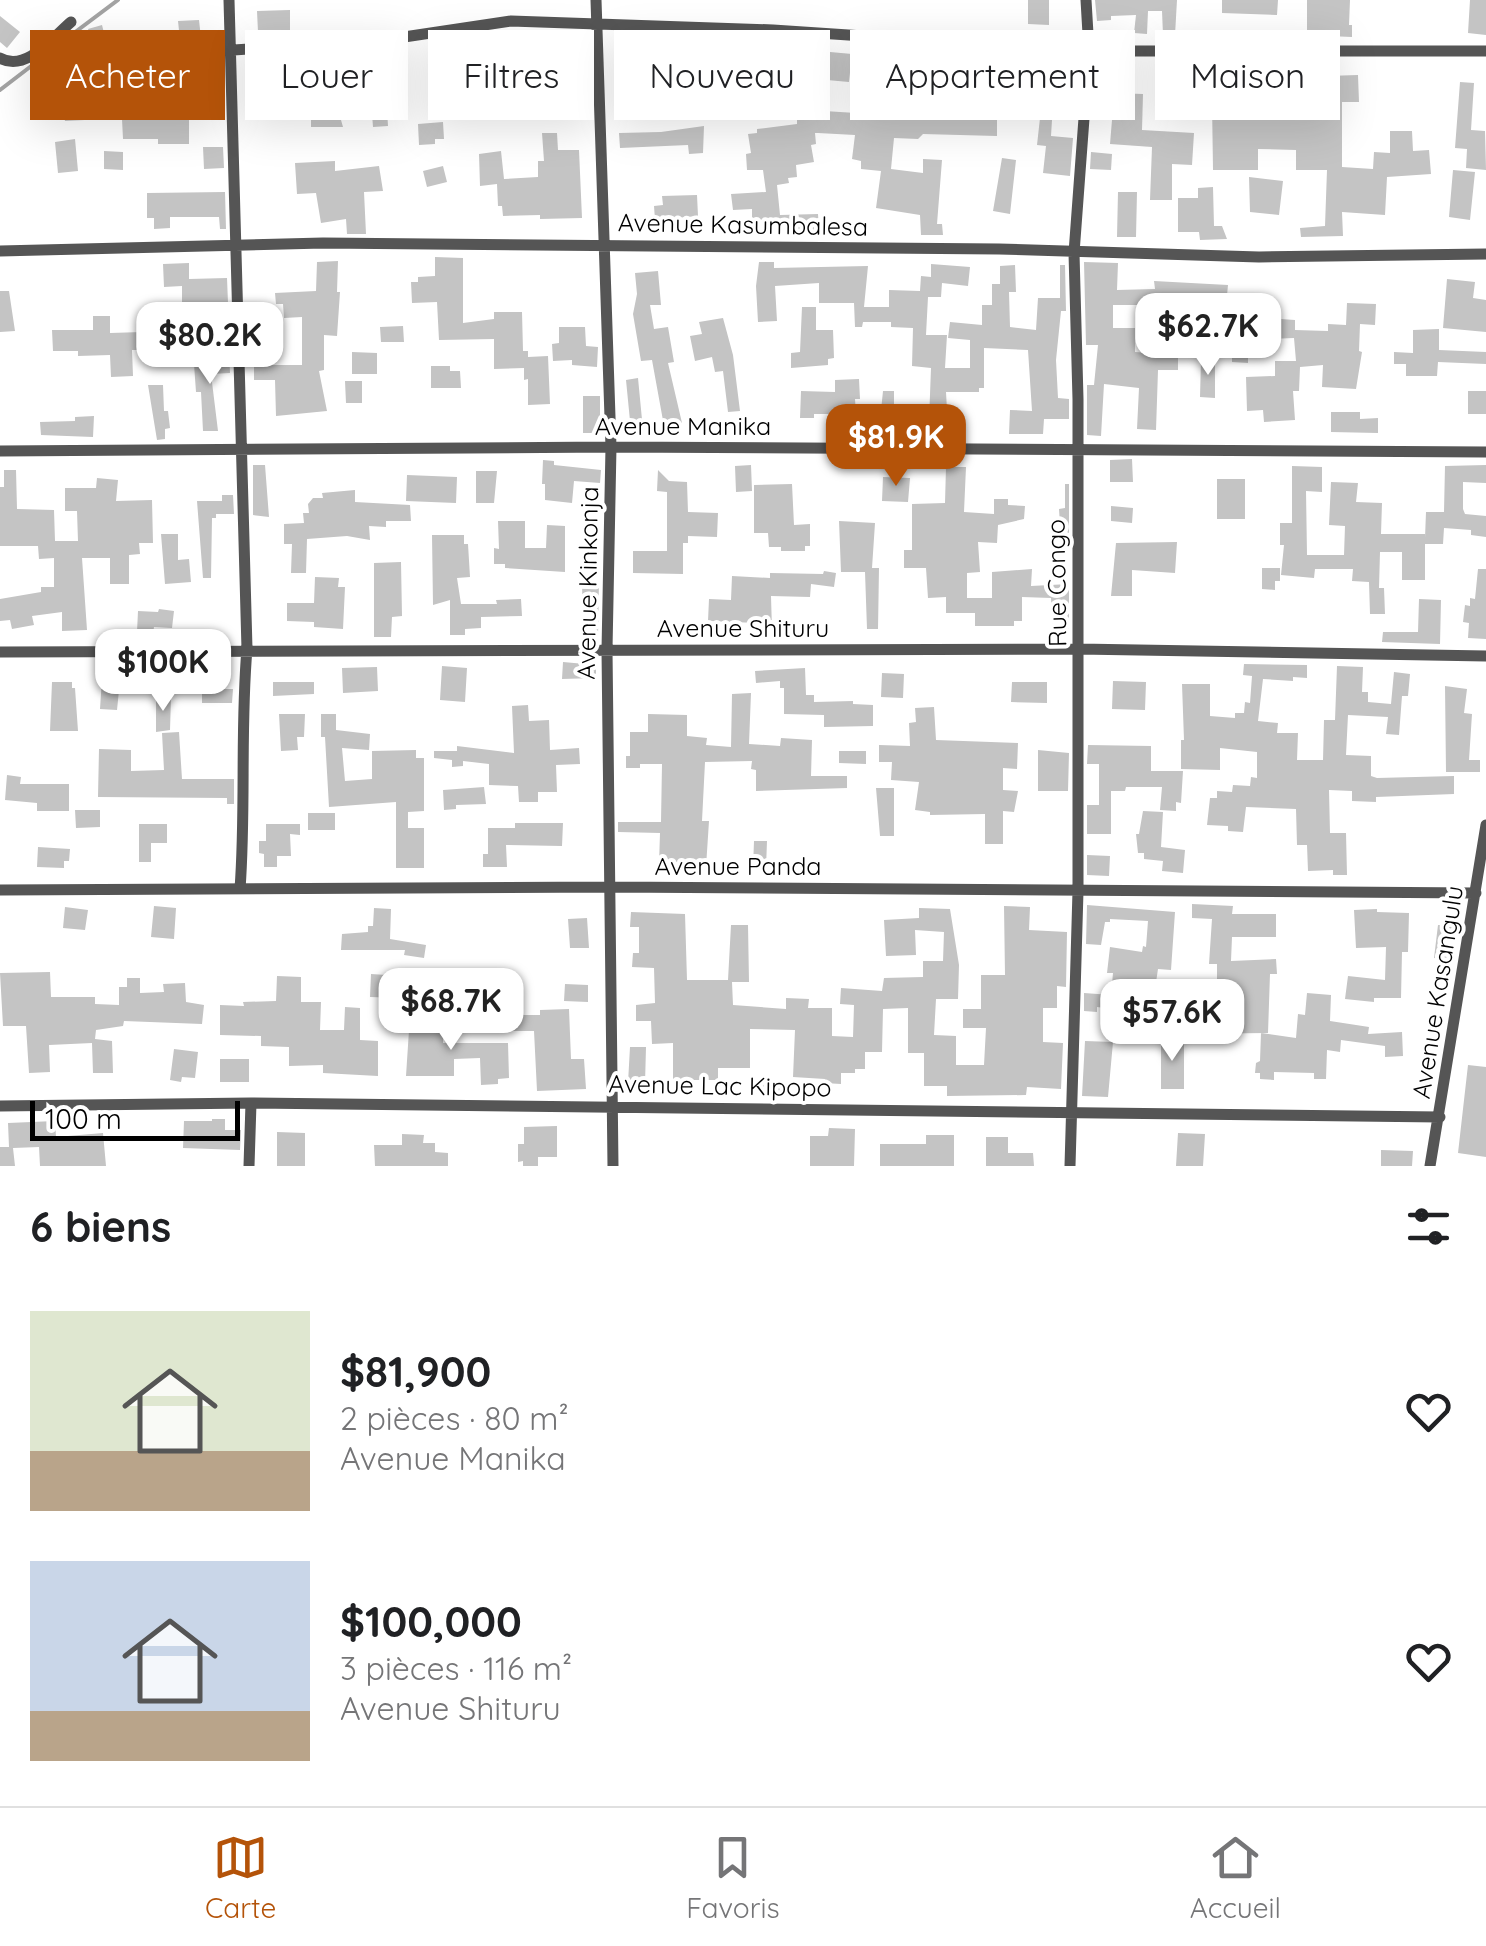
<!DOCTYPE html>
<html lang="fr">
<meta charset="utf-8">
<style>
:root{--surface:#fff;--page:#f2f2f2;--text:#202124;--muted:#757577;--line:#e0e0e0;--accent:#b45309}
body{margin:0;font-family:Quicksand,sans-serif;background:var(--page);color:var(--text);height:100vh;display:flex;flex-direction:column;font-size:38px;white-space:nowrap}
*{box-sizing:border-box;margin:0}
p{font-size:32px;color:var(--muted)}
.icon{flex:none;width:55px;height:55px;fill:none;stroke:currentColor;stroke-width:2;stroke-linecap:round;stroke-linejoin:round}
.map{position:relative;height:1166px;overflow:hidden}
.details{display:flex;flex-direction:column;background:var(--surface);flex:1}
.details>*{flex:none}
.hud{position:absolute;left:30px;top:30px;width:1428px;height:90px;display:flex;gap:20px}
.scale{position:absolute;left:30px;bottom:25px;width:210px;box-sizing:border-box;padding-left:10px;border:5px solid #000;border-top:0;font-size:28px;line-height:35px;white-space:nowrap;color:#000;-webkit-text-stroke:8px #fff;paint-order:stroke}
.price{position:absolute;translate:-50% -85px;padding:0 22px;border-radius:20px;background:#fff;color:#222;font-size:32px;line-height:65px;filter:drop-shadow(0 2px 5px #0008)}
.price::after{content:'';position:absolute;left:50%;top:60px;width:30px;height:22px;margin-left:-15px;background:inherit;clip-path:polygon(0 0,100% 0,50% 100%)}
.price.active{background:var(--accent);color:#fff}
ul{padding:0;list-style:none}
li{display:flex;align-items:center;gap:30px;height:250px;padding:0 30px}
li span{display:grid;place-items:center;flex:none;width:280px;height:200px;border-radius:0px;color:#555}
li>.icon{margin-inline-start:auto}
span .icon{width:120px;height:120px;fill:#fffc;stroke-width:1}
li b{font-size:42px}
h2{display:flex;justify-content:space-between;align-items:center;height:120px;padding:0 30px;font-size:42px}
.chip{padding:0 35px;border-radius:0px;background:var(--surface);box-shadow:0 10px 40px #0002;font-size:35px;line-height:90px}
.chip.active{background:var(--accent);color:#fff}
.dock{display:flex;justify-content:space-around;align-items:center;height:140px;border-top:2px solid var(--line);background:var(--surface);font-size:28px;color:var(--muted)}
.dock a{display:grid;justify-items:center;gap:5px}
.dock .active{color:var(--accent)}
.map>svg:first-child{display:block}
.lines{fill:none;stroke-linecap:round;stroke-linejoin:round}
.stream{stroke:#a3a3a3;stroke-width:4}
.building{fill:#c4c4c4}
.street{stroke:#555;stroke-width:11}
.labels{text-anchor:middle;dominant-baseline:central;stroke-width:8;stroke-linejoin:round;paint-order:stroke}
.street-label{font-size:25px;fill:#000;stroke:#fff}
</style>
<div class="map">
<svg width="1486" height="1166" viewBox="0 0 1486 1166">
<rect width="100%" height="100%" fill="#fff"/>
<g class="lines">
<path class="stream" d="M50,51L118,0
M0,90L43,57"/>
</g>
<path class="building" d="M1028,0H1049V25L1028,24Z
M1095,0H1177L1175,35H1163L1162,11H1148L1147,34L1134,33L1136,15L1111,16V20L1097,21Z
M1222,0H1278L1277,15L1222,13Z
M1307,0H1350L1349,25H1352V37L1307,35Z
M1470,0H1486V35L1468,33Z
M290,10V31L258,32L257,11Z
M0,16L20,32L7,48L0,42Z
M199,20L201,38L180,40L178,21Z
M102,25L108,49L88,50L84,36L90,34L88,29Z
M525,45L550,49L547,68H536V88L520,86Z
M468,47V59H502L503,78L454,80L453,48Z
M616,48H640L641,81H628V65L617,66Z
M830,52L852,54L849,82L827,80Z
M937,61L955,62L959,86L980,88L978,115L997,120V136L923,134L918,139L894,138L891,169L923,173V159L942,160L937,224H942L943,235H921L920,215L876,208L881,171L861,169V161L852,159L855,135L818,133H815L816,144L811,145L814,162L796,165L797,177L788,178L789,183L777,185L780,215L818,214L819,231L752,234V209L733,210L731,194L766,192L763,170H747L746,154L751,153L748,134L757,133V129L797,124V113L824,115V111L856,113L857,82H874L873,116L935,118L934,66Z
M1199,66L1218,67L1217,92L1251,94L1252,72L1294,73L1293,101L1329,102L1328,76L1358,75L1359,102H1342V167L1373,169L1374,152L1390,153V131H1412L1413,151L1429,150L1431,174L1387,177L1385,215L1342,212L1343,236L1301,237L1300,228L1325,226L1327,170H1296V150L1258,149V170H1213L1212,102L1166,105L1165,76L1199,75Z
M747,68L766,70L764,89L745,86Z
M1065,71H1078L1075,115L1071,114L1072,99L1033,96L1035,72L1065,75Z
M380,78L382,93H386L388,126L373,127L371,101L360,103L357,81Z
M1460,82L1474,83L1471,130L1485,131L1486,170L1466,168L1467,149L1455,148Z
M70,84L71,93L102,91L104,119L65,121L63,113L50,114L47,86Z
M1113,93L1143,94L1142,130L1194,133L1192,165L1172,164V200H1150L1152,147L1110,144L1112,120L1093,117L1095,96L1113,99Z
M311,112L339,113L343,127H311Z
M189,117V144H158V139H123L122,119Z
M1040,118L1052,120L1051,136L1073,138L1070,176L1043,173L1046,146L1037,145Z
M443,122L444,139H435V144L419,145L418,124Z
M704,126L703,153L689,154L688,145L620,148L619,133L661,132Z
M542,133H557L558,150H579L582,218L540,219V215L503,216L502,206H498L497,184L480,186L479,154L501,151L504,179L538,177V161H544Z
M75,139L78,171L58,173L55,142Z
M203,147H223L224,168L204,169Z
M104,151L123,152V170L104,169Z
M1091,152L1112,154L1111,170L1090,169Z
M1002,158L1016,160L1010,214L993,211Z
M335,161V171L379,166L383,191L364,192L366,234H347L346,219L321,223L316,193L297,194L295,163Z
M443,166L447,182L427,187L423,171Z
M1453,170L1475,172L1470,220L1449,217Z
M1249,177L1283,181L1279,215L1250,212Z
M1213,187L1214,226H1222L1227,239L1200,240L1199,232H1178V198H1198V188Z
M225,192L226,229H220L219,217H170V228L154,229V218H147V193Z
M1118,192H1137L1136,237H1117Z
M697,195L698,216L655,220L654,206L663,205L662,196Z
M435,257L463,258V323L494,319V312H522L523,351H528V357L548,356L550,404L528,405V379L524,380V368L494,369V339L439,340L437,302L412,303L411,282H418V277L435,276Z
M338,261L337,292H340L337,336L324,335V370L319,371L327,411L276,416L275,380H254V365H302V317L284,318L283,304H276L275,293L316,291L317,262Z
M759,262H774V268L868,266L864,307H889V290L920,291L921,276L931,277V264L970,267L968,286L942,283L941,297H928L926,335H947L945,368H970V340L948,338L950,322L982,325V305H992V284H1000V266L1015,265L1016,292H1009L1010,327L1036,330L1038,298H1060V265H1065L1066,311H1061L1056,360L1058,398L1069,399V419H1044L1043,434H1009L1010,410L1032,411L1028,350L984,348V388H979V392H946L948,428L938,429L936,437L914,436V431L879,430L883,391H894V419L929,421L931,368L912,366L913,328L891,327V322H863L862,327H855L854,303H819V283L775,286L777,321L758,322L756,286Z
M1084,262L1118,263L1117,290L1155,289L1154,281L1228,285L1224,326L1197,324L1198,314L1138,315L1137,305H1113V328H1135V352L1178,355V370H1158L1156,430L1137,429L1139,388L1104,384L1101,436L1087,435V385H1094L1098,345H1086Z
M189,263V279L227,278L228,303L182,304V286L164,287L163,264Z
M658,271L661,305H650L654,329L668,327L674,362L668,363L682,423L664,426L652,360L641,361L633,314L637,294L635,273Z
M1447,279L1475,282L1473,298L1486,300V332L1443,328Z
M0,291H9L15,331L0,332Z
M1347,303L1376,304L1375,325L1360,324L1359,351L1362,352L1356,389L1322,387L1323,365L1300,367L1299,391H1293L1295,420L1264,422L1263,410L1247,411L1246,377L1275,376V361H1296L1294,338L1267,339L1268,318L1295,320V330L1328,331V324L1346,325Z
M802,307H816V330H833L834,358L828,359V365L791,368V353L800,352Z
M161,309L162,320L184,318L186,347L173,348L171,332L145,333L144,310Z
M93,316H110V333L142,332L143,350H132L133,376L111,377L110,355L78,356V351H53L52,330H93Z
M723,318L733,355L740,411L728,412L723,371L715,372L712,357L695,361L690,336L702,334L699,322Z
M403,326L404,342H381L380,327Z
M559,327H585L586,346L598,347L597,367L572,365V360L553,361L552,344L559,343Z
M1260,329V351H1248V363L1232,362V330Z
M1439,329V350L1486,352V364L1438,362L1437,376H1406V364H1394V352L1413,353V330Z
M229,352L230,373L211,374L218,431H203L201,392H196L194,364L212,362L211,354Z
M352,352L377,353V374H352Z
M1201,359H1215V398L1200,397Z
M431,366H450V371H460L461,388H431Z
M638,378L643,430L631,431L626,380Z
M859,379L860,399H855L856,414H814V418H800L801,391L835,392V380Z
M345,381H362V403H346Z
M148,385H163L164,411H168L170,428L165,429V439L157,440Z
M1468,391H1486V414H1468Z
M583,396H600V433H583Z
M1331,412H1360V419L1378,418V433L1331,432Z
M94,416L93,437L41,435L40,422L75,421V417Z
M1132,459L1133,482H1110V460Z
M543,460L554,461V465L601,470L600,483L574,481L572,503L545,500V484H542Z
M253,465H265L269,517L253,515Z
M751,465L752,491L736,492L735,466Z
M1486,465V483L1463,482V509L1465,514L1486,516V537L1471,535V530L1444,528L1443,544H1425V580H1402V552H1380L1379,588H1384L1385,614H1370L1369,582L1352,581L1353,569H1315L1314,578L1281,575L1284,545H1280V523H1292V466L1322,467V492L1306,491L1307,555H1344L1345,526L1329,525L1331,482L1358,483L1356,502L1382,503L1381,534H1425V538L1426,512H1444L1445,466Z
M946,467H966L964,512L994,514V499H1008V505L1025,506L1024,519L998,525L997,543L978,542L980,572L967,573V598H992V572L1032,569L1031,586L1069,584V634L1053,635L1051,598L1022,597V621H1014V626H975V613H946V597L928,598L926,568H904V550H912V504L945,503Z
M4,470H16L17,509L54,510L55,541H78L77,511H65V488H96L97,478L118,480L116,501L152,500L153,543H139L140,554L129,555V584H110V558H82L87,630L62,631V612L32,616L34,625L12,629L10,620L0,621V599L41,592V587H54V558L39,559L38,546H0V487H4Z
M658,470L669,481L687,482L688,512L718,513L717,537L688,536V543H683V574L633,573V551H667V492L657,491Z
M476,471H497L494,503H476Z
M407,475L457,477L456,503L406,501Z
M883,477L910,478L908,502L882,501Z
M1217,479H1245V519H1217Z
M792,484L794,525L810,524V546H805V551H781V547H769L768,533H754V485Z
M1065,484H1069V539H1061L1059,509L1065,508Z
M355,490V502L410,505L411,521H386V527L369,526L370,540L347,536L307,539L306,573H291L292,544H284V524L304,523L303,513H309L308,504L313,498H323L322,493Z
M222,495H233L234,514H216V518H212L211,578H203L197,501H222Z
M1111,506L1133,508L1132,523L1111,521Z
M498,521H525V548H546L547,525L565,526V572L505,568V564H494V548L499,549Z
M839,521L875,523L872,568H879L878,629H867L865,572H841Z
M161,534H178V560L189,559L191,582L165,584Z
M432,535H464V544H468L470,577L457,578L461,604H497L496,600L521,599L522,616L481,617V628L465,629V635H450V600L433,605Z
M1177,542L1175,573L1132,570V596H1111L1116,543Z
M401,562L402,616L392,617L391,637H374V563Z
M1262,568H1280V581H1275V590L1262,589Z
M1478,569H1486V639L1468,638L1469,623L1463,622L1465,605L1470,606V598L1475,599Z
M824,571L836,573L834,587L811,584L810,597L771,596L772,630H757V623L708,621L709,599L731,600L732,576L770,578V573L823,574Z
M315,577L339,578L338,587H345L343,629L314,627V622L287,621V603H314Z
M582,581H599L598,636H583Z
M1419,599L1441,600L1440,644L1382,642L1383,632H1418Z
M159,609L174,611L172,628L154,627L153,633L137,632L138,611L158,612Z
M563,662L596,665V678L562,679Z
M1244,664L1307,665V678L1293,677V681L1263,679L1258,721L1278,723L1277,733H1298L1297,760H1323L1324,720H1335L1337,666L1363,667L1362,692H1368V702L1391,704L1394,672L1410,674L1408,696H1402L1399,735L1386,734L1388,717L1348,715L1346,755L1371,756V776L1377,778L1454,776V794L1376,797V802L1352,801V791L1329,790L1330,833H1346L1347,875H1333V870L1308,871L1307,845H1297L1296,809L1246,807L1243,832L1228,831V826L1207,825L1210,798H1217V791L1232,792L1233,785L1250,786L1251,777L1257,778V752L1220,748V770L1181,769V740H1184L1182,684H1210V716L1235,718V713H1244L1245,702L1250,703L1252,676L1243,675Z
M442,666L467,668L465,702L440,700Z
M377,667L378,691L343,693L342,668Z
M805,668L806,695H814V702L853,701V704L873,705V726L824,727V715L784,714V688H780V681L756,683L755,671Z
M882,673L904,674L903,698L881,697Z
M102,678L120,680L117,710L100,709Z
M202,680H224V689H233L232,703H202Z
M1113,681L1146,682L1145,710L1112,709Z
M52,682H72V688H75L78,731H50Z
M273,682H314V694L273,696Z
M1012,682H1047V703L1011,702Z
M1445,686L1467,689L1464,713L1472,714L1469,760H1480V772H1446Z
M751,693L749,744L780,746L781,738L812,740L811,776H847V788L756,791V770L751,769L752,761L705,762L702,821H709L706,867L659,864L660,833L618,832V822H661L662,764H640V768H626V756H630V732H648V714L687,715V736L707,738L706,745L731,747L732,694Z
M156,698H171L170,730L156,732Z
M528,705L529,721L549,720L550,750L579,748L580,764L556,765L557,792H538V802H519L518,786L489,785V764L463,761V766L452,767V760L434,758V751H457V746L514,753L512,706Z
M934,707L936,740L1018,743L1017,769L1003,768V790L1018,791L1014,812L1003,811V844H985V814L930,815V812L915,810L919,782L891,780L892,762H879V745L910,746L909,723L916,722L915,708Z
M279,714H305L304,737H297L298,750L281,751Z
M321,714H336V730L370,734L369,750L342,748L345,781L372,779V751L416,750V758H424V811L408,812V828H424V868H396V802L329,807L325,737H321Z
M179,732L182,779H234V804H227V798L98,797L99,749L131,750V771L164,770L162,733Z
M1088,745L1151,746V771H1183L1181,803L1176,802V811L1160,810L1162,787H1126L1125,791H1111V834H1087V805H1099V764H1087Z
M1038,750L1069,753L1068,791H1038Z
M839,751H866V764L839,763Z
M7,775L21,777L20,784H69V811H37V803L5,800Z
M484,787L486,804L456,805V809L444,810L443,790Z
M876,788H894V836H880Z
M75,810H100V827L76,828Z
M1143,811L1163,812L1161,847L1185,850L1183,873L1162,871L1163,861L1144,859V853H1138L1136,834H1139Z
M308,813H335V830H308Z
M515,823H563L562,846L506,845L507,867H483V854H488V828H515Z
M139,824H167V843H151V862H139Z
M266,824H300V835L290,834L291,856H277V867H264V854L259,853V841H266Z
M754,841H767L766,868H753Z
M38,847L70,849L69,861H64V868L37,867Z
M1087,855L1110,856L1109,876L1087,875Z
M1192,904L1233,906L1232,914H1276V937H1232L1231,961L1276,959L1277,974H1270L1268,1033L1177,1034V1005L1217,1006V964H1209L1212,919L1192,918Z
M1087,905L1175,912L1171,970L1158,969L1155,989L1148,988L1146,1013L1097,1007V1012L1084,1011V993L1111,995L1113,973H1107L1110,947L1142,952L1143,946L1146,947L1148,921L1110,919V922H1105L1101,945L1086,944Z
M154,906L176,908L174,939L151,937Z
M1004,906L1030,907L1029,930L1067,932L1066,987L1057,986V1008H1043V1042L1063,1043L1061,1089L1027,1087L1026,1095L947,1096V1086H924V1053H908V1008L883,1009L882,1052H865V1069H855V1073H841V1084L824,1083L825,1079L793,1077L795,1030L750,1029V1068H718V1080H685L686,1092L660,1093V1082H673V1043L652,1044L651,1021H636V1005L655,1003L654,968L632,967L633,953H639V927H630L631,912L685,914L687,980H728L731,925H748L749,982H732L733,1005L786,1009V998L809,999L808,1008H832V1036L853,1037L854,1005L840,1004L841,988L882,991L884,978L923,977V961H943L944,932L915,930L916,955L886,956L884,920L919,918V908L950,909L959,965L958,999H936L934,1035L956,1036V1065H984L986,1028H963V1009H981V975H1005Z
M65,907L88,910L85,930L63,928Z
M374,908L391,909L390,939L426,945L424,958L404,955L405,950H341L342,934L368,932V926H373Z
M1377,909V912L1409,913L1408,952H1402L1401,998H1374V1002L1345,999L1348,976L1385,980L1386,947L1356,948L1354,910Z
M587,918L589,948H570L568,919Z
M1438,925L1456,927L1452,960L1434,958Z
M50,972L51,997H95V1004L119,1005V987H127V978H140V993L164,992L163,984L185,983L186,1002L204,1005L202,1024L124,1021L123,1026L96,1030L95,1039L112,1041L113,1073H93L92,1043L49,1045L50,1072L29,1073L26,1026H3L0,973Z
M371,974L402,976L401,998L370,997Z
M277,976L301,977V1002H321L320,1030H344L345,1007L360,1008V1040L378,1041V1076L323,1073V1065L289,1066V1047L261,1046V1036L220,1035V1005L244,1006L243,1002L276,1001Z
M427,977L468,978V1002L449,1001L450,992L427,991Z
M565,984L588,985V1002L564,1001Z
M1307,993L1331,995L1330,1021L1369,1027L1368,1034L1402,1032L1403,1056L1385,1057V1046L1341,1040L1340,1052L1327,1050L1326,1079H1314V1073L1274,1072V1080L1260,1079V1073H1255L1256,1063L1260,1061L1261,1033L1296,1038L1298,1014L1305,1015Z
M569,1009L571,1059H584L586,1089L537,1091L534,1031H501L500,1015H540V1010Z
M410,1015L443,1016V1043H508L509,1078L498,1079V1084L481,1085L480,1058L454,1059V1076H406Z
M1161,1039H1184V1089H1161Z
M1085,1041L1113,1042L1108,1097L1082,1096Z
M630,1047H646L645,1084L628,1083Z
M174,1049L198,1052L195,1078L182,1077L181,1082L170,1080Z
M220,1059H249V1082H220Z
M1468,1065L1486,1067V1157L1458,1153Z
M782,1081V1096L750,1093V1082Z
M212,1119H225V1130H241L240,1150L183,1148L184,1121H212Z
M55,1121L56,1137L103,1133L106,1166H40L39,1147L13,1148L15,1166H0V1147H9L8,1123Z
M557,1126V1157H538V1166H523V1161L518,1162V1144H524V1127Z
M829,1128L855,1129L854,1166H810V1136H828Z
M277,1132L305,1133V1166H277Z
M1178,1133L1205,1134L1203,1166H1176Z
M402,1134L424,1135L423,1143H435V1152L448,1153V1166H375L374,1145H402Z
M926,1135H954V1166H880V1144H926Z
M986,1137H1008V1153H1033L1034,1166H986Z
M1381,1150L1413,1151L1412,1166H1381Z"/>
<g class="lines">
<path class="street" d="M229,0L247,649C240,729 246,809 240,889
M596,0L611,447L607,650L613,1166
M40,48L49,57L70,61L384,40L511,21L773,30L1089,51H1486
M0,58C26,73 53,37 71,22
M0,251L323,243L999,249L1259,257L1486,254
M0,451L611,447L1486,452
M0,652L1079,649L1486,656
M0,890L611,887L1476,893
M0,1106L251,1103L1440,1117
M249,1166L251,1103
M1070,1166L1078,891V399L1074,253L1089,51L1086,0
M1430,1166L1486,825"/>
</g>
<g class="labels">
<g class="street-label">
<text transform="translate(743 224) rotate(1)">Avenue Kasumbalesa</text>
<text x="683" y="425">Avenue Manika</text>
<text transform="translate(587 583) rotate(-89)">Avenue Kinkonja</text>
<text transform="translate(1056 583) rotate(-91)">Rue Congo</text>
<text x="743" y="627">Avenue Shituru</text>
<text x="738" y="865">Avenue Panda</text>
<text transform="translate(1437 992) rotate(-81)">Avenue Kasangulu</text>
<text transform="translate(720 1085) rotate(1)">Avenue Lac Kipopo</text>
</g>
</g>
</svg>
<div class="scale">100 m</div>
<b class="price" style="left:1208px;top:378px">$62.7K</b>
<b class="price" style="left:210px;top:387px">$80.2K</b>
<b class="price active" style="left:896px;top:489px">$81.9K</b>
<b class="price" style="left:163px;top:714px">$100K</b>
<b class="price" style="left:451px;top:1053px">$68.7K</b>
<b class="price" style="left:1172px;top:1064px">$57.6K</b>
<div class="hud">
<a class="chip active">Acheter</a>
<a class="chip">Louer</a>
<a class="chip">Filtres</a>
<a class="chip">Nouveau</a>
<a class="chip">Appartement</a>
<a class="chip">Maison</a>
</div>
</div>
<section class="details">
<h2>6 biens<svg class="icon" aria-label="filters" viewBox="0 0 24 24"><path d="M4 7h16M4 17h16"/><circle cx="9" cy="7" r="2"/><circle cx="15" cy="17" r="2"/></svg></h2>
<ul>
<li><span style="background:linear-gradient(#dfe7d0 70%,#b9a48a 0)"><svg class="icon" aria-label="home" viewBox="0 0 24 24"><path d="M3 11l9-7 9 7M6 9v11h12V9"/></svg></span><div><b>$81,900</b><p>2 pièces · 80 m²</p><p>Avenue Manika</p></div><svg class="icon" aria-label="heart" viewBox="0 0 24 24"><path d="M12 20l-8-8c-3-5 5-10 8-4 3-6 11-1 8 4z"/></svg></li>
<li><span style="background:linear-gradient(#c9d6e8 75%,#b9a48a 0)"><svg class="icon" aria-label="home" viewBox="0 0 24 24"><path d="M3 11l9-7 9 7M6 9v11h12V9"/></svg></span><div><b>$100,000</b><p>3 pièces · 116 m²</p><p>Avenue Shituru</p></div><svg class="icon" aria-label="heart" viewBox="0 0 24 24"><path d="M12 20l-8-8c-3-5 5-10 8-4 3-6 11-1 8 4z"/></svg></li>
</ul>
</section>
<nav class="dock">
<a class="active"><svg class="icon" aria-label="map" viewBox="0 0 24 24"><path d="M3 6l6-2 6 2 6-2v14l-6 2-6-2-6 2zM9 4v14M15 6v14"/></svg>Carte</a>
<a><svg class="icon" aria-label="saved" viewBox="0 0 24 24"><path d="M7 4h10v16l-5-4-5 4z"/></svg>Favoris</a>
<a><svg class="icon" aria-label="home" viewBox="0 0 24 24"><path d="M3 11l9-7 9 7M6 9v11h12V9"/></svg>Accueil</a>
</nav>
